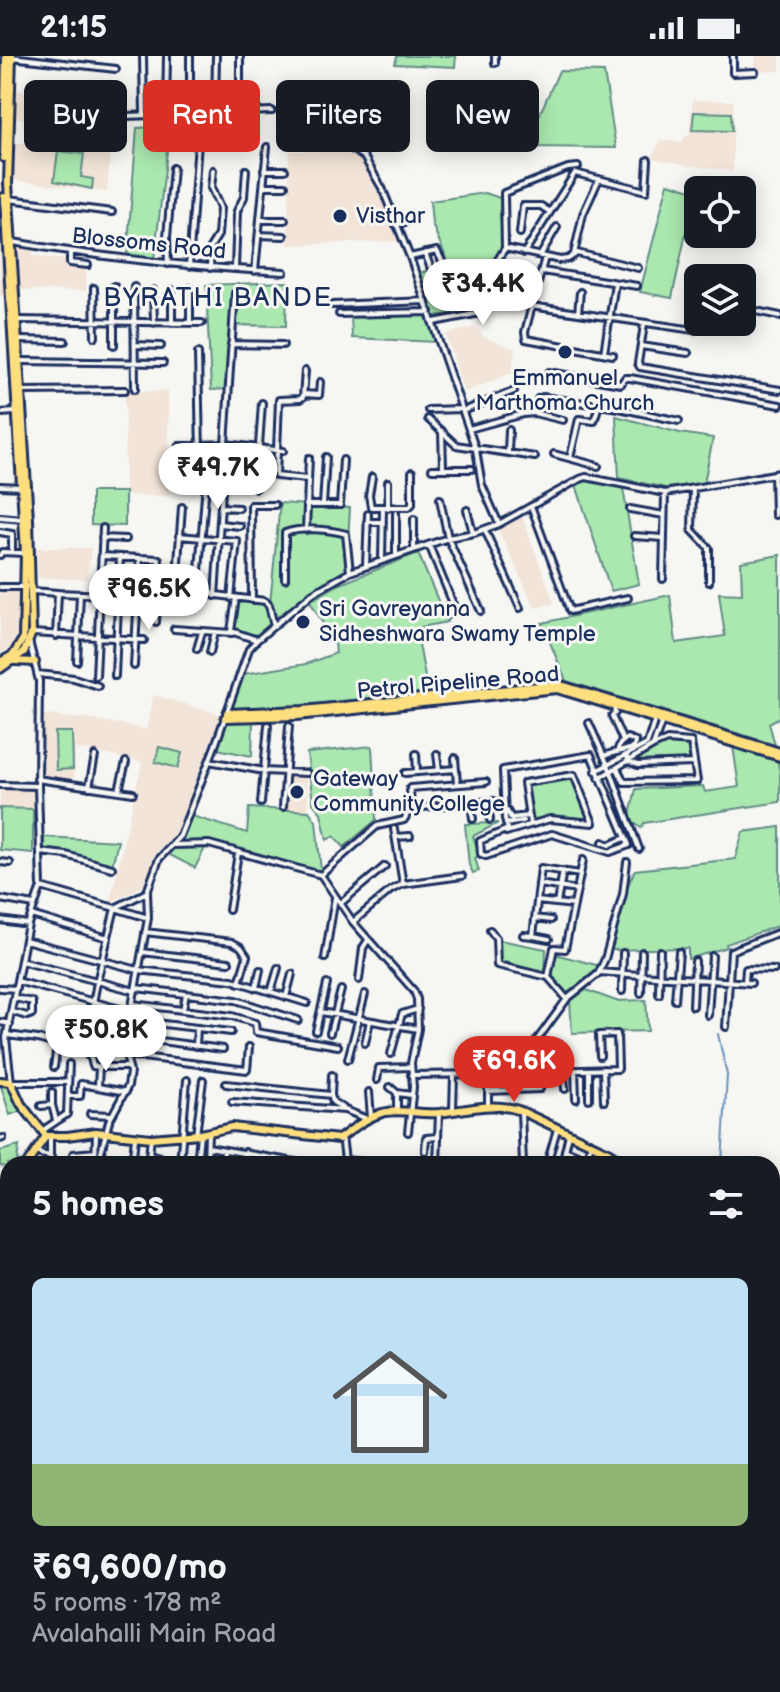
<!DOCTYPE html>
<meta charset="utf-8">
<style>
:root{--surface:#171b24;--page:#20242c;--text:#f1f3f6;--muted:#9ea1a6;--line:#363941;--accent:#d93025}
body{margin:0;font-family:"Balsamiq Sans",sans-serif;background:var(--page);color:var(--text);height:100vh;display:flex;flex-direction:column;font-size:30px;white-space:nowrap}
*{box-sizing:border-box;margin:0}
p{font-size:26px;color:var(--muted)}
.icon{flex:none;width:44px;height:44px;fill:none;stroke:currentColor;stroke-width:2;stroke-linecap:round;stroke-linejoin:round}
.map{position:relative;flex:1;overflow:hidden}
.drawer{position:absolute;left:0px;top:1100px;width:780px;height:536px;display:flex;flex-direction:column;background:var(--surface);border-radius:24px 24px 0 0;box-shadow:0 4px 20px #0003}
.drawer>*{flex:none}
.banner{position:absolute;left:24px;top:24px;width:732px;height:72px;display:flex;gap:16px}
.tools{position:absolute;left:684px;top:120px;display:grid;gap:16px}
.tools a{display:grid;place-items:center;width:72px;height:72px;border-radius:12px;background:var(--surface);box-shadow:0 4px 20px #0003;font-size:40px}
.price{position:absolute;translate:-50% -68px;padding:0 18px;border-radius:28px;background:#fff;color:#222;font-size:26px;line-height:52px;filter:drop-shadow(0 2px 4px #0008)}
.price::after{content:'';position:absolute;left:50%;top:48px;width:24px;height:18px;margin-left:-12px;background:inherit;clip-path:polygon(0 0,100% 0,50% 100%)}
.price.current{background:var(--accent);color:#fff}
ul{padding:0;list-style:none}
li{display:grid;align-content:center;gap:16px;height:424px;padding:0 32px}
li+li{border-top:2px solid var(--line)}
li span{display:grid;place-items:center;height:248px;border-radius:12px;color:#555}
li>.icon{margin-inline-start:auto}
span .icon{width:144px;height:144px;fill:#fffc;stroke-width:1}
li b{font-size:34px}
h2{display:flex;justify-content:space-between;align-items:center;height:96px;padding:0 32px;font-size:34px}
.tag{padding:0 28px;border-radius:12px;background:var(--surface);box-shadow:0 4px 20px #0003;font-size:28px;line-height:72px}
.tag.current{background:var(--accent);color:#fff}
.status{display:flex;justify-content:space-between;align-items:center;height:56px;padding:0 40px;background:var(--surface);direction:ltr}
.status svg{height:22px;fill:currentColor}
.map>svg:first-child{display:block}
.built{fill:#f2e4d8}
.green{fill:#aae8b0;stroke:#628c87;stroke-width:2}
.water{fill:#99d0f8;stroke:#6790ba;stroke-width:2}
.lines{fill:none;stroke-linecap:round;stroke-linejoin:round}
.stream{stroke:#6790ba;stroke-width:2}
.minor-casing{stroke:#1b2f5e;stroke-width:10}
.major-casing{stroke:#1b2f5e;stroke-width:12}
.minor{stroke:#f6f6f2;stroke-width:4}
.major{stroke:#fedf80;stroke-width:6}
.poi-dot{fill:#1b2f5e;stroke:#f6f6f2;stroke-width:3}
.labels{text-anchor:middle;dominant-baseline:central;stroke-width:6;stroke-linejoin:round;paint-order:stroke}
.poi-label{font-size:22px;fill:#1b2f5e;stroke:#f6f6f2;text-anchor:start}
.street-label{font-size:22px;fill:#1b2f5e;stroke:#f6f6f2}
.quarter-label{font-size:26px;letter-spacing:2px;fill:#1b2f5e;stroke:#f6f6f2}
</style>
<div class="status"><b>21:15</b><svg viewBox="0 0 49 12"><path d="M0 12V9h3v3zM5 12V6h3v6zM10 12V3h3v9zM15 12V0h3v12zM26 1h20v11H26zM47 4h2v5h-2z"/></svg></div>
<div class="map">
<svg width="780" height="1636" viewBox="0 0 780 1636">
<rect width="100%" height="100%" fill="#f6f6f2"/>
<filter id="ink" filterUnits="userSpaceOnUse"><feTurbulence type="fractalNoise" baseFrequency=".0125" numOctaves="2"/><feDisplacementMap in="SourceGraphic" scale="16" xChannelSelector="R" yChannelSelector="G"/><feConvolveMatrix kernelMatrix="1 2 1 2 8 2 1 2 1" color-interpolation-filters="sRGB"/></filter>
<g filter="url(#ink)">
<path class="built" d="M755,0H780V15L755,16Z
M14,34L115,47L112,73L13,61Z
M693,44L733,45V115L686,109L652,102L660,85L682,86L686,80H689Z
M13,86L110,98L107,136L13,124Z
M289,95H351L363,102L379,130L401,185L288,189Z
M0,120L1,128L6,240H0Z
M17,188L33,191V200L67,204L66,212H86V235L18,234Z
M476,271L484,281L515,293L512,317L464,336L446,278Z
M168,335L169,440L125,439V336Z
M521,460H522L554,547L535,552L498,473Z
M37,492H91L87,523L38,522Z
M0,536H21L20,578L14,590L0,598Z
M154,639L222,659L176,779L159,794L147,828L110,847L142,706L75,692L74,725L42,719L41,658L80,663L81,661L146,673Z
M288,718L306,720L309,755L286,753Z
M0,732L34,733L33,753L0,752Z"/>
<path class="green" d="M397,0H456L455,11L395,8Z
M559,15L604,16L616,92L530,91L532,75Z
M694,56L731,57L732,75L692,74Z
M170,70L154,204L127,200L137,72Z
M58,95L84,98L81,121L93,123L92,133L54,125Z
M668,127L695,135L672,242L640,236Z
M485,137L500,142L502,195L489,211L486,229L457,232V257L434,260L420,217L449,208L432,168L430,145Z
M287,226L286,270L230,269L227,333L211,334L206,229Z
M429,257L437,286L352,282L351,258Z
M616,360L680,377L713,382L704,427L666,432L619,422Z
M589,424L623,432L639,528L611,535L576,429Z
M91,436H125V470L91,469Z
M280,447L350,452L346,515L311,534L274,566L270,548Z
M418,497L447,566L416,572L428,637L297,653L231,654L243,618L306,608L336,597L335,588L310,545L338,529Z
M780,499V661L769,667L775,689L566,625L542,567L670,539L676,587L725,580L719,537L742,538L741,506Z
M238,544L261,547L268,555L270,570L257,579L233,575Z
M228,665H253L252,700L217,693Z
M55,676H72L73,713L56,714Z
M687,686L690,707L637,708L636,705L666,687Z
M372,690L376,764L344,791L334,780L327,784L321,757L313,747L307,697Z
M733,690L777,703L780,716V746L644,767L641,772L629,763L636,733L703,730L705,736L739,731Z
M159,691L182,697L178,712L155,706Z
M579,722L594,769L552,759L532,765L528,728Z
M0,752L33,753V797L0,794Z
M249,752L309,755L316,765L321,815L318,817L208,785L181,786L192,760L247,777Z
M498,767L473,780L480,800L475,802L479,815L473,817L469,809L465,768Z
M780,771V869L726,888L727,891L688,903V892L611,894L627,831L635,814L735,803L743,776Z
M44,781L118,785L112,810L62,795H44Z
M195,788L206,790L195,812L168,798L177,790Z
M499,884L546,893L545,918L506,906L500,907Z
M555,898L600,910L580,929L567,937L551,919Z
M586,934L616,945L646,944L648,975L572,977L570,945Z
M0,1027L8,1028L23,1054L10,1059Z
M19,1090L17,1105L23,1106L8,1108V1111L0,1110V1095Z
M0,1176L8,1180V1213L0,1209Z
M0,1440L8,1446V1582L0,1579Z
M88,1628H392L387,1636H80Z"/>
<path class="water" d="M772,1477L780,1478V1636H387L392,1628H772Z
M61,1628H88L80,1636H41Z
M276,1628H385L383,1632C371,1632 362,1635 351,1636C326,1636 300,1636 276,1628Z"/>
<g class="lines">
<path class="stream" d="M718,978L727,1019L722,1108
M772,1469H780
M255,1636L256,1628
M355,1636L381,1633"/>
<defs>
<path id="minor" d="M143,0L144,59
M733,0V17L755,16
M11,1L116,13
M495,7V0
M240,54V0
M215,55L216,0
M190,57V0
M166,58L167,0
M125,60L272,55
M349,85L350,92L364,101L382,132L410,201L476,394L482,429L499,468
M264,114H285
M264,130H285
M9,143L112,156
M260,164H285
M396,169L414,163
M520,177L523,150H541L550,156
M259,179L284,180
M13,186C103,202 193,211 284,216
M505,192L560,204L568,203L577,197L638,212
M70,196V207L88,209
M425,197L431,213
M524,197L575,117L646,135L648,104
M574,198L583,158L599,123
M540,200L557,171
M410,201L437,195L443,207
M545,201L525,276L526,283L613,299
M168,208L167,181L173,112
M189,210L199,73
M210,212L211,190L218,179L220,152L211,132L213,114
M235,213L237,155L244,141L246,114
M255,215L267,91
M542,215L637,230
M114,230V289
M134,231L135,333
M94,232L95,281
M190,232V267
M153,234L154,267
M172,234V267
M490,244L694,274
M332,249L426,245
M742,252L780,260
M578,257L580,236
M339,258L430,256
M18,264L202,267
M434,266L485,256L490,244L491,215L505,192L504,137L568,112L578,111
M644,269L638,307L640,311L780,334
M19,284L65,285
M231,288L283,289
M135,289L161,290
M641,290L688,297
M198,297L200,398
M604,297L615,227
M20,305L163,307
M305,315L303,341L300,343L279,344L276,420L307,423
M549,316L621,328L625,322H630L780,349
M20,335L125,334
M304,338L319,339L320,326
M428,354L462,353
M463,355L514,335
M0,357L16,356
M534,357L563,364
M428,363L456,389L535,401
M469,373L523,358L534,357L538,343L543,341L619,352L679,365
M442,375L443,412
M508,396L509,374
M554,398L598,410
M570,402L579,363L594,365L599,349
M432,413H472
M774,418L775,459
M372,421L369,439L371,451H409L412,448V416
M240,424L257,425
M388,426V452
M240,429L242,390
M0,430L22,431
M256,432L262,347
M693,432L692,474L709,492V526
M440,443L448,482L481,555
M306,449H340L343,404
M323,449L326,401
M531,450L570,555L628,542
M182,451L176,534L265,545L269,549L274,570
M221,451L239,452
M630,453L664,459
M467,454L473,477
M0,461L23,463
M367,466H383
M220,468L240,470
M306,474L309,402
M485,474L520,552
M0,476L12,478V496
M179,480L237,485L231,542
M634,480L663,482
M102,482L126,483
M429,489L456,555L448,559
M414,494V463
M0,499L2,496L24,497
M396,499V457
M102,500L159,503L156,566
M382,504L383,452
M366,509L368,458
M285,523V477C301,471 329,473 346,478L350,516
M663,523L665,437
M0,531H26
M32,535L58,537
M197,539L206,427L203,423H181L179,390L226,388L283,395
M215,540L235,237
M236,542L231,575L257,584
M252,544L251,449H275
M174,573L232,577
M32,577L144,584
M56,580L58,537L157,541
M29,585L39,625L38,730L41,831L28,868L6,982L11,1026H68
M197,593L202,576
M210,596L215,576
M77,605L80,538
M134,610L140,502
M38,618L74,622L98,630
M96,620L103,472
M115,620L120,501
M614,651L615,657L612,660L623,685
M589,667L611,716L639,793
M416,698L417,716
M437,698L439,714
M591,699L629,789L610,796L552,778L486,800L481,798L480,785L508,773L505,763L503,714Z
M604,700C615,695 624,696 634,691L635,685L627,682L620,688L618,693
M626,700L630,706L638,709L694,707
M455,702L457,728
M209,705L264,715L307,717
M617,712L624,726L697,725L691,686L667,684L653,690
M596,715L647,688L655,663
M405,717L456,713
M599,722L653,690L662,665
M37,723L133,737
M0,729L38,730
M89,731L95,700
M119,734L126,706
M488,746L490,764
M261,747L268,669
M471,747L473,763
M283,751L289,670
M411,752L494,745
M507,755L511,762L529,760
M506,768L523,765
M394,773L403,828
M506,776L550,763L593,767L574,719L524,727L530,768
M396,781L410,780
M603,786L609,789L625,782
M174,789L209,788L321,819L353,866L414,935L417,943L418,973L411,1007L413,1031L408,1076
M40,796L66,799L112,812
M0,806L10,807
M321,819L377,770L404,764L411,752L410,732L486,726
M539,828L577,834
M41,831L115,852L147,836L159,803L180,780L215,690L249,593L257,584L313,537L350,516L448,482L474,477L499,468L580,423L586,421L665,437L780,417
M0,843L34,849
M537,845L574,849L583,804
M341,847L385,810
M557,847L563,815
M229,854L238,797
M31,859L108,882
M535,862L551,864
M0,864L28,868
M353,866L391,834L403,828L462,820
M490,874L496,882L497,909L548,921L567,943
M145,876L232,886L241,891L247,900L239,927
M523,879L533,880L541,812L580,818
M533,880L549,883
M25,884L138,914L232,924L307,947
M142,896L229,906
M325,902L335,841
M21,905L135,935
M599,916L751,927
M548,921L554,892L565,893L574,849
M359,924L363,892L368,884
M17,925L131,956
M745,926L746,913L774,914
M0,932L16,933
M136,932L236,944L298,964
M256,932L260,914
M622,935L623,897
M271,936L278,912
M641,937L642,896
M659,938L660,895
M286,941L292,918
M675,944L679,896
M133,948L232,960L255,967L256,976L338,990
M693,950L695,905
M183,954L186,938
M13,956L27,960L32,958V946L15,942
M321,956L418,973
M708,959L712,900
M130,964L231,976
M0,966L10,968
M726,971L731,895L780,876
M316,975L327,928
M330,977L341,934
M7,979L38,983L76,994
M129,981L223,993
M365,987L370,965
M561,989L565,1033
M196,990L197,972
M391,998L402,958L418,953
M126,999L247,1014L249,991
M526,999L536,1005L544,1015L618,1013L617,978L599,979L600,1000
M348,1003L365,938
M54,1011L57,990
M99,1011H129
M506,1013L510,1019L525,1023L528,1033
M603,1013L604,1045
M575,1014L576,1043
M411,1019L488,1018L487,998
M377,1024L379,1012L411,1011
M226,1028L331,1039L333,1046L343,1052
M98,1030L99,1011L93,1010L91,1002L84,996L97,926L115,852L148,862
M390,1031L397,1037L412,1039
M488,1035L540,1033
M52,1036V1049L56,1064
M369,1036L371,1061
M331,1039L332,1019
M69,1040H80L81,1028L126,1036
M589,1043V1014
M232,1046L345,1054L367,1063
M41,1050L52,1049
M488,1050V1018L518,1010L567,943L598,918L605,903L623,838L627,806
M453,1053L454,1019
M397,1054V1037
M521,1055L523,1108
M90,1058L111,1059
M42,1075L67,1058L69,1008
M196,1079L203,1024
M50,1080V1100L55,1108
M342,1080L345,1104L363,1106
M0,1083L3,1082
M208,1091L307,1108
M37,1093L40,1098L50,1100
M565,1094L587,1103
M425,1095L426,1082L438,1081
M101,1096L109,1065L128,1030L130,1016L126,999L131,956L148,862L147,836
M73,1098L95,1096
M149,1098L160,1101V1108
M95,1108L96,1076
M132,1108L135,1082
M148,1108L151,1082
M180,1108L187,1024
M197,1108L200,1078
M207,1108L208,1076
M223,1108L224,1094
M243,1108L245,1096
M437,1108L439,1057
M547,1108L557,1073
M562,1108L569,1078
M585,1108L591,1088
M0,1224L8,1228
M0,1251L8,1255
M0,1273L8,1277
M772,1278L780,1279
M0,1294L8,1298
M772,1308L780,1309
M0,1331L5,1332L8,1328
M772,1332L780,1333
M0,1349L8,1353
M772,1356L780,1357
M772,1385L776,1356
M0,1390L4,1392L0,1401
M772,1413L780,1416
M776,1462L780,1453
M6,1593L7,1633
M0,1634L17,1628"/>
<path id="major" d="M4,102L6,0
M15,605L35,606
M0,606L13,599L23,583L25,497L4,141
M0,613L24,596L32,577L29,463L8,127L12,0
M227,657L303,654L558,628L780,696
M225,662L297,660L557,633L780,701
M0,1025L11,1026L21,1048L46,1080H67L96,1076L151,1082L200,1078L232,1071L339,1083C352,1073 366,1062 382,1057C401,1052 420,1059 439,1057C467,1054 493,1045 521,1055L608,1096L626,1108
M27,1108L46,1080
M772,1140L780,1141
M0,1166L8,1138"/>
</defs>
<use href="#minor" class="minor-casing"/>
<use href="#major" class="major-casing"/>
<use href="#minor" class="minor"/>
<use href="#major" class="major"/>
</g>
</g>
<g class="poi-dot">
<circle cx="340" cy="160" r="8"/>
<circle cx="565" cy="296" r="8"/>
<circle cx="303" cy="566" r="8"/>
<circle cx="297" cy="736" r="8"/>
</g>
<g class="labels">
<g class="poi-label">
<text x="356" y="160">Visthar</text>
<text x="565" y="322" text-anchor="middle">Emmanuel<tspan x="565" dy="25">Marthoma Church</tspan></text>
<text x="319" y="553">Sri Gavreyanna<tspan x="319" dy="25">Sidheshwara Swamy Temple</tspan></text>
<text x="313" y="723">Gateway<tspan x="313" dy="25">Community College</tspan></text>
</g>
<g class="street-label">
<text transform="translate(149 188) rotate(6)">Blossoms Road</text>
<text transform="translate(458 627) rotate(-5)">Petrol Pipeline Road</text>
</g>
<g class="quarter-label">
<text x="218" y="242">BYRATHI BANDE</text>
</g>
</g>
</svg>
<div class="tools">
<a><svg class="icon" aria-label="locate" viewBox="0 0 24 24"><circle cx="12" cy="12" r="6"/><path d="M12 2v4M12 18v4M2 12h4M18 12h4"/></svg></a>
<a><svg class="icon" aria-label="layers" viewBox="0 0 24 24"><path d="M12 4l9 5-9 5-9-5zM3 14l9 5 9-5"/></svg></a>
</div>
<b class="price" style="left:483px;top:271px">₹34.4K</b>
<b class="price" style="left:218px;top:455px">₹49.7K</b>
<b class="price" style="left:149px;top:576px">₹96.5K</b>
<b class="price" style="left:106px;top:1017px">₹50.8K</b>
<b class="price current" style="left:514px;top:1048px">₹69.6K</b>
<div class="banner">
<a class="tag">Buy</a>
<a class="tag current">Rent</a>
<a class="tag">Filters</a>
<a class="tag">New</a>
</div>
<section class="drawer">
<h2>5 homes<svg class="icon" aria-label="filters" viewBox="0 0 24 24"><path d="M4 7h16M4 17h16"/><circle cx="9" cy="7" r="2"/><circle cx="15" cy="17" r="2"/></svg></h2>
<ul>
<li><span style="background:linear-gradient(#bfe0f5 75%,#8fb573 0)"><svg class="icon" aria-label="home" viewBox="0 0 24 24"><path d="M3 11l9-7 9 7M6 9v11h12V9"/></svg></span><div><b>₹69,600/mo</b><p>5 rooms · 178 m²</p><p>Avalahalli Main Road</p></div></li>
</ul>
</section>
</div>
